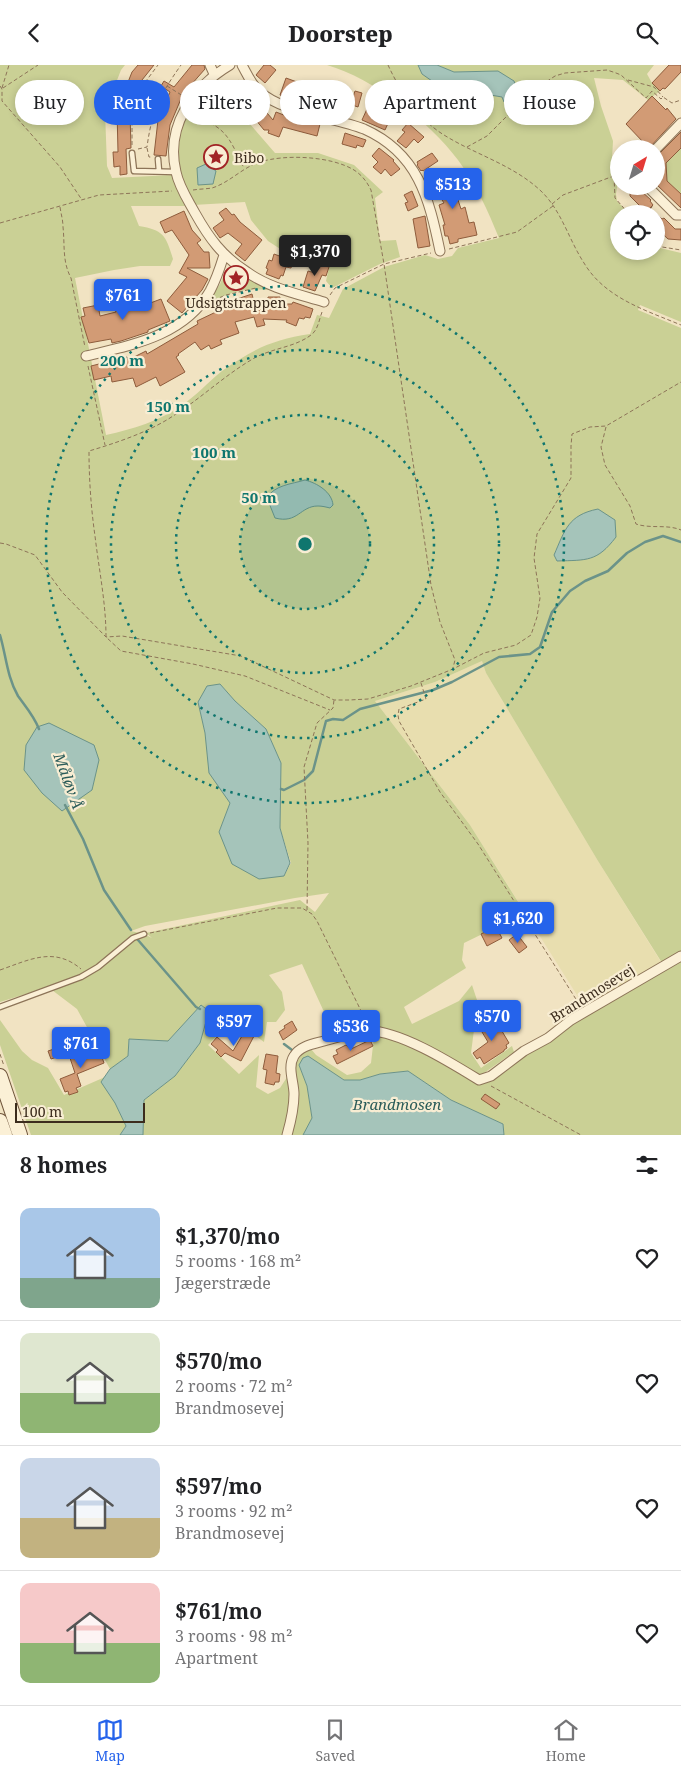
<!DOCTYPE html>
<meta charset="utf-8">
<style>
:root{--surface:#fff;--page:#f2f2f2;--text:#202124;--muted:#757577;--line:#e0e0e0;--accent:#2563eb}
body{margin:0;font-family:"Noto Serif",serif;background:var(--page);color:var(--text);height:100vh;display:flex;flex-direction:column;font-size:19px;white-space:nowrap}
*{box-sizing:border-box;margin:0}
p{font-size:16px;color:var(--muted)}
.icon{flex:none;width:28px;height:28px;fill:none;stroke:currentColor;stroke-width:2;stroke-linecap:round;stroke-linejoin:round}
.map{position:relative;height:1070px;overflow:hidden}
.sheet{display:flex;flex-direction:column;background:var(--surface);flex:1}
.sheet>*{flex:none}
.hud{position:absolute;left:15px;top:15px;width:651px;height:45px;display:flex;gap:10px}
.needle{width:32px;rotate:38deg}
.tools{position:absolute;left:610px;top:75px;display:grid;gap:10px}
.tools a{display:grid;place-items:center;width:55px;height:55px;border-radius:50%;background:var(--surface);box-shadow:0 2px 8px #0003;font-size:25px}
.scale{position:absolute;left:15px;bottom:12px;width:130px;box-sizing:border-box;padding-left:5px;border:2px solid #3c2c1d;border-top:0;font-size:14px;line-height:18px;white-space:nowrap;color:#3c2c1d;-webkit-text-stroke:4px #f8edd3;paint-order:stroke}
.price{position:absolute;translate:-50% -42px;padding:0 11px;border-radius:5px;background:var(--accent);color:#fff;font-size:16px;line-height:32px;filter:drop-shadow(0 1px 2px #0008)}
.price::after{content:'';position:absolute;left:50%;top:30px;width:15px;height:11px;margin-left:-8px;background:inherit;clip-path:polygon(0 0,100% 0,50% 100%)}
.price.active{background:#222;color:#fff}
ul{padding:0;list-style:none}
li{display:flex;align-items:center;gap:15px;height:125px;padding:0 20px}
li+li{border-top:1px solid var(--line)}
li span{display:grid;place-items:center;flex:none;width:140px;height:100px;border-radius:10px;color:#555}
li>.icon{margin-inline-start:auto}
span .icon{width:60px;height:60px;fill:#fffc;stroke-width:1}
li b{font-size:21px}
h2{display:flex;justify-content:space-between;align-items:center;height:60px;padding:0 20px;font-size:21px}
.tag{padding:0 18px;border-radius:22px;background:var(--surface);box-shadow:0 2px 8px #0003;font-size:18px;line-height:45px}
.tag.active{background:var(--accent);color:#fff}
header{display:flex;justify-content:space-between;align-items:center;height:65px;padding:0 20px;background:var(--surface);font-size:22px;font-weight:800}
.tabs{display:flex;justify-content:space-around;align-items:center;height:70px;border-top:1px solid var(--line);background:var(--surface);font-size:14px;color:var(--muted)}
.tabs a{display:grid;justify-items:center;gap:2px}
.tabs .active{color:var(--accent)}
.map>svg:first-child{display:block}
.farmland{fill:#e8deaf}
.green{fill:#cad095;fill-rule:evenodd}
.water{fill:#a5c4ba;stroke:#6b9389}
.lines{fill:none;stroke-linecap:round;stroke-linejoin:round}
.stream{stroke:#6b9389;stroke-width:2.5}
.building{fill:#d29b75;stroke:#8e5c3c}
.service-casing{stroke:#8d7458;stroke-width:7}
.minor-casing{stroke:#8d7458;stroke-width:11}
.secondary-casing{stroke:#6f543b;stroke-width:16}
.path{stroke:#8d7458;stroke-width:1;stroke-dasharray:4 2.5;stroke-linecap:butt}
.service{stroke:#fbf0d6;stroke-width:4.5}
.minor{stroke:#fbf0d6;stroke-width:9}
.secondary{stroke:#fbf0d6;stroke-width:14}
.ring{fill:none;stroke:#0f766e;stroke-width:2.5;stroke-dasharray:2.5 5}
.labels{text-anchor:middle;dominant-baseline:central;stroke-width:4.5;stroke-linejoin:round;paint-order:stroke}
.poi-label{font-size:14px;fill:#3c2c1d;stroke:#f8edd3;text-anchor:start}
.street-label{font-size:14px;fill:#3c2c1d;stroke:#f8edd3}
.water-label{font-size:15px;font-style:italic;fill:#2b5c59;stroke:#f8edd3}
.centre{fill:#0f766e;stroke:#f8edd3;stroke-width:2.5}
.ring-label{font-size:15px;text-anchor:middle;font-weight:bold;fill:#0f766e;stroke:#f8edd3;stroke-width:4.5;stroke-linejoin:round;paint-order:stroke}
</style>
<header><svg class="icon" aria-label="back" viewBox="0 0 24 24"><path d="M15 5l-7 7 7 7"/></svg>Doorstep<svg class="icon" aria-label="search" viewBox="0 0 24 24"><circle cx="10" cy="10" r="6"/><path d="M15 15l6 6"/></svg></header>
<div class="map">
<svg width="681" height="1070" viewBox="0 0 681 1070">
<rect width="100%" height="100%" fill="#f1e3c2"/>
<path class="farmland" d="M482,596L486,608L598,796L664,902L587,946L470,760L375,636L435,617Z"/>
<path class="green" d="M0,0H125L121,5L105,46L107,101L112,113L172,110L185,141H131L139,161C164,165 166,171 173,194L170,201H140L114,205L75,213L106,370C133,364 159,356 181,341C196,331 208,317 222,306C251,285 274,274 310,269L317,250L329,253L343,224L384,202L425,190L438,194L452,191L458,183L499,173C488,146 476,119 458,95C429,56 374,14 327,0H418L422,9L432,16L444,17L463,30L464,39L479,28L502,32L504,36L498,6L454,7L437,0H654L647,9L652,18L660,26L648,35L623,15L594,13L601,41L613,76L612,94L619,110L616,129L617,136L630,149H619V186H656V182L681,188V257L640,240L638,245L681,263V1070H504L503,1059L451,1035L408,1006L380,1009L360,1015H344L308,991L299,1000L307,1021L312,1053L305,1070H143L144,1035L175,1011L200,978L209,946L201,940L168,976L129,974L128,991L110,1004L77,944L48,922L0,937ZM482,596L486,608L598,796L664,901L572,956L550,975L515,997L493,1016L484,1008L514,987L512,981L481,1003L471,988L475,957L491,948L478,938L472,920L459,936L412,959L404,942L466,903L462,895L464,878L525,848L470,760L375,636L435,617ZM220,619L235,636L266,664L281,698L280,763L291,798L284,811L219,767L230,738L205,668L198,637ZM329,828L315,847L300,835L146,868L152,873L144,869L131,866L145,861L295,833ZM302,899L331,962L375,963L371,998L361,1007L347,1010L316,990L311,984L304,986L280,1023L268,1029L256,1022L259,990L239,1009L208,980L229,959L249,966L264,977L267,957H276L285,945L282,927L269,910Z
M212,15L275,88H318L354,100L383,127L375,133L380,176L396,175L400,192L380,199L332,223L326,216L330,198H312L294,193L268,176L251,155L245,137L193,140L181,115L178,86L181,63L195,32Z
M681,83V129L667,116L666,98Z
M228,203C236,204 258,220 269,225C239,223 230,227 205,242L220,219L226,205Z
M0,955L22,986L32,995L48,1003L64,1030L105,1012L101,1017L115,1038L126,1061L120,1070H31L0,980Z"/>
<path class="water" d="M418,0H437L454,7L498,6L514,16L517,24L504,37L502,32L479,28L465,40L463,30L444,17L432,16L422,9Z
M206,99L216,106L213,119L198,120L197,103Z
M305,415C317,418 332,427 333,440L330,443C326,442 322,441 318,441C300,441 298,459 275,453L267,433C274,420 292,419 305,415Z
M598,444L615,455L616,472C597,497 587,495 557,496L554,490C565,465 568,450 598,444Z
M220,619L235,636L266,664L281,698L280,763L290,798L284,811L259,814L232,799L219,767L230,738L209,708L205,668L198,637L207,621Z
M49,658L94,680L99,695L92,725L62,746L42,728L24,705L26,680L37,662Z
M201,940L209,946L200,978L175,1011L144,1035L143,1070H120L126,1061L115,1038L101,1017L110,1004L128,991L129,974L168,976Z
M308,991L344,1015H360L380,1009L408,1006L451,1035L503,1059L504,1070H303L312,1053L307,1021L299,1000L303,993Z"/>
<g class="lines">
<path class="stream" d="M0,570C6,590 7,612 18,631C26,642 34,651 39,664
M281,724L284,725L304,715L313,706L326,656L333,654L343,655L360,644L433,625L452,617L499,592L530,589L540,582L552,547L570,526L585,516L608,506L627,488L645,477L663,471L681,477
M65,740L83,774L104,825L131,865
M138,875L196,942L200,944
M207,949L213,952
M284,979L292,985"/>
</g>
<path class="building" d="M138,0H154L142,15L130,48L131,83L126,84L127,109L120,110V101L114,102L113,87H118L117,45L132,7Z
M192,0H204L205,4L183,29L170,60L166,91L154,90L158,55L170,27L161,21L164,16L174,22Z
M264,0H270L276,5L265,18L256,10Z
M669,0H681V7L665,24L663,23L660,26L652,18Z
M286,13L297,17L291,34L280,30Z
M239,15L273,55L276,47L302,57L303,54L320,59L317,71L283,62L279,72L268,68L269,65H264L230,23Z
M325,25L353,32L355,26L362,28L358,42L352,40L348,51L304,38L308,26L324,31Z
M652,31L666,45L667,43L676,54L650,82L645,77L644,78L626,59Z
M372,41L379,44L377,48L390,54L385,65L362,55L367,44L370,45Z
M408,58L424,72L418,78L414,74L406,83L397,76L405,67L402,65Z
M681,67V83L666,98L667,116L681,129V143L657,120L656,107V90L660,88Z
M345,68L366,75L363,82L357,80L356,83L342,79Z
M379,83L394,95L393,96L400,104L391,111L385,104L381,109L373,102L378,97L372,91Z
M432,88L438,96L423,106L422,105L421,106L417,100L418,99L417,97Z
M455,108L461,118L454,123L461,144L465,142L469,158L474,157L477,170L458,174V177L450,179L448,171H445L443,160H445L439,140L444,138L430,116L440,110L443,115Z
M630,121H640V125L651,135L650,136L653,140L646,147L630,131Z
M412,126L418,141L408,146L405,138L408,137L404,130Z
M226,143L232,150L234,149L240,157L262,175L245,196L235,188L242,179L228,168L220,173L213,163L224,155L219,148Z
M184,146L192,165L201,175L197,178L204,187H209L210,203H187L208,214L202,225L182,248L167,236L187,212L179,208L189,190L172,165L165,168L160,157Z
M656,148L662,154L664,153L675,164H681V175L668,174L656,163Z
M425,151L430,181L418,183L413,154Z
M274,189L293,196L291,203L286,202L283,211L281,210L279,214L266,209L268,204L266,203L269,195L272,196Z
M318,199L329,202L326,211L322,210L315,226L303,222L308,206L315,208Z
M252,229L256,246L267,243L268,232H280L279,239H292L293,237L313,244L310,253L305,252L304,254L299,253L296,261L286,257L287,255L263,254L265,260L257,262L254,252L235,257L239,268L220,275L222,279L211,284L209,280L201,285L195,277L178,289L179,290L176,292L185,307L160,321L156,312L136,322L133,313L112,317L111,311L94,315L91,301L127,292L128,295L146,286L147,289L198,259L197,256L218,246L216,241Z
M161,234L170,256L148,265V267L121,276L112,278L111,274L89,278L81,252L85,251L83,243L98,240L100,251L116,247L114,241L127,238L128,242L145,237V240Z
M496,862L502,873L487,881L481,869Z
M517,869L527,882L519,888L509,875Z
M492,954L494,957L496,956L509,978L506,980L507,983L504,985V986L484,999L480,992L477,994L473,988L488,977L479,962Z
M292,956L297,965L283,975L279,967L285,963L284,961Z
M245,966L254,971L241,996L225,988L221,992L216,987L218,985L211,979L217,972L233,986Z
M370,975L373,981L337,999L333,991L338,989L336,985L346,980L351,984Z
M60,978L62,982L67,980L69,988L51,994L48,986L54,984L53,980Z
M99,984L104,998L77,1009L81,1021L76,1023L78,1027L69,1030L68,1026L65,1027L60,1014L75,1008L70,993Z
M266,989L278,991L276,1008L280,1009L279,1017H275L274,1020L265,1018L267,1005L263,1004Z
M485,1029L500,1039L496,1044L481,1034Z"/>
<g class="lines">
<defs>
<path id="service" d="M132,88L134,106L176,107
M158,94L159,106
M0,942L81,912L98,902L133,873L144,869"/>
<path id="minor" d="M210,0L214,9
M230,0C193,22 165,61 176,107C179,122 188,135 195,148C209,173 222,191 247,207C269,223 298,229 324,237
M242,0C247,9 251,19 259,26C282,48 334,52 364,64C418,88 429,133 440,186
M656,84L681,58
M647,121L676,150H681
M86,291C132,280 184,271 210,226C216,215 220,203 224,190
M287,1070C291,1056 294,1043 294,1029C294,1017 287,1002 294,991C300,981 313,979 324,976C338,972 353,967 368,966C399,965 453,999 479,1015L491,1011L524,986L548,973L571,955L681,891"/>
<path id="secondary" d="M0,1011L20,1070
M0,1056L5,1070"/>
</defs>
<use href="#service" class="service-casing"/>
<use href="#minor" class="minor-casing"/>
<use href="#secondary" class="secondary-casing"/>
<path class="path" d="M388,0C400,26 418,54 444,70C476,90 514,100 542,127C562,147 569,175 584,198C605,233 645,245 681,260
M628,15L654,22L663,32
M0,21L2,24V36L60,102L82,135
M167,21L183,31
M2,23L9,0
M3,23L38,0
M192,50C227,63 228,71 244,103
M132,80V49L146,16L158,0
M467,82L487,71L531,27L555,11L565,8L607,5L616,8L621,10L646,33L652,26L661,34L663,32L672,38L681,35
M147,83L149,92H151
M138,84L147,82C152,45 160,30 181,0
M614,111L615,133L629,149
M193,125C199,124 206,124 212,123C229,118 243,102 260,97C285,89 331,91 354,105C362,110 367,117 371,125L384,199L431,520L440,557L455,595L453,603
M552,139L563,130L619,109
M60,142C61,149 63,155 63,162C65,180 62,196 71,213L85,282
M645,149L653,141
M0,158L99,130L172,126
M656,181L681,185
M449,184L517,167L553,141
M330,230L335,223L384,199L431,188
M214,235L226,230L256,223
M322,247C319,255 318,265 311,270C294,283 270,283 251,295C224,311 200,334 173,351C149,367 116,378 89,386C89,414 91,443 95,471C99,505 106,538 106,572L121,586L193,599L245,611L330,645
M88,301L105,380
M606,362L601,382L605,400L630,441L636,459C651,464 667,459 681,465
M0,478L6,479L35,490L62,527L106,572L122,571L241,591L334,635H349L368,634L411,621L453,604L484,588L516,580L531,570L537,552L540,533L534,493L537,469L571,413V381L572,369L590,362L606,361L681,317
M421,618L426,634L399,644L398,650L399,656L440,727L478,779L579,939
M307,845L308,778L304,702L317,658L333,643L334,635
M150,868L277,843H302L312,849L317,856L366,956
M0,905C29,895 54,881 81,904
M0,989L4,1001
M491,1021L581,1070"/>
<use href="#service" class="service"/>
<use href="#minor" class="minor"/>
<use href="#secondary" class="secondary"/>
</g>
<circle cx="305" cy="479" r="65" fill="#0f766e" fill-opacity=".12"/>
<g class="ring">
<circle cx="305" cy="479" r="65"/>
<circle cx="305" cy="479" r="129"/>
<circle cx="305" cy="479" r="194"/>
<circle cx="305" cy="479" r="259"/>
</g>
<defs>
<symbol id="sight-ring" viewBox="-11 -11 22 22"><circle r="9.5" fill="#f8edd3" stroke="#a12325" stroke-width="1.5"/><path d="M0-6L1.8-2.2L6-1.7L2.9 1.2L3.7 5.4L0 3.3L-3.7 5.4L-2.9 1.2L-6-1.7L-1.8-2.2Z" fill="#a12325"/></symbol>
</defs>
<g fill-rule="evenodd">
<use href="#sight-ring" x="202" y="78" width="28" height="28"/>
<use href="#sight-ring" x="222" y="199" width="28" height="28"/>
</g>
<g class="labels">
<g class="poi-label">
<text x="234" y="92">Bibo</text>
<text x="236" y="237" text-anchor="middle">Udsigtstrappen</text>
</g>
<g class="street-label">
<text transform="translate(592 928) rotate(-32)">Brandmosevej</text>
</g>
<g class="water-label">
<text transform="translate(69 716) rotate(70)">Måløv Å</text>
<text x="397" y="1039">Brandmosen</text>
</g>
</g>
<circle cx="305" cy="479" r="8" class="centre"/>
<g class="ring-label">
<text x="122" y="301">200 m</text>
<text x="168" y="347">150 m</text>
<text x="214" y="393">100 m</text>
<text x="259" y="438">50 m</text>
</g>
</svg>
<div class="tools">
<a><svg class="needle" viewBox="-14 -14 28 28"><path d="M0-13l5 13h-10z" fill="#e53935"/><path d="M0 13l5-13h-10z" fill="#757577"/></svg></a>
<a><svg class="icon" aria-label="locate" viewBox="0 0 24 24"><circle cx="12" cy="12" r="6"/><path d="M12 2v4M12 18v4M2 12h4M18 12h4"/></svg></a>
</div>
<div class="scale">100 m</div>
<b class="price" style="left:453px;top:145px">$513</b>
<b class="price active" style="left:315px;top:212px">$1,370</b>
<b class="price" style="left:123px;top:256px">$761</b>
<b class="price" style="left:518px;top:879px">$1,620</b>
<b class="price" style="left:492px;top:977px">$570</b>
<b class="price" style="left:234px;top:982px">$597</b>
<b class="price" style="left:351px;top:987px">$536</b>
<b class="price" style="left:81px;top:1004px">$761</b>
<div class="hud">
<a class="tag">Buy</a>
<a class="tag active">Rent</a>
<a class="tag">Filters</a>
<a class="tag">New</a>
<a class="tag">Apartment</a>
<a class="tag">House</a>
</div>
</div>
<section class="sheet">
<h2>8 homes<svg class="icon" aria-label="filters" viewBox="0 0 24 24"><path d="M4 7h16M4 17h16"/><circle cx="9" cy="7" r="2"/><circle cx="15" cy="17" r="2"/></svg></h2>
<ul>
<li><span style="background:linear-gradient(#a9c7e8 70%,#7fa58c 0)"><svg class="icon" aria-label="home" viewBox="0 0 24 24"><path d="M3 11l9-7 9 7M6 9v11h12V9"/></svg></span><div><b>$1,370/mo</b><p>5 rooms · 168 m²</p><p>Jægerstræde</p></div><svg class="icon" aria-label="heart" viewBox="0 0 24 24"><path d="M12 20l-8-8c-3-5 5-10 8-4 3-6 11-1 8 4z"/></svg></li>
<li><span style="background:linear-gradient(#dfe7d0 60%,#8fb573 0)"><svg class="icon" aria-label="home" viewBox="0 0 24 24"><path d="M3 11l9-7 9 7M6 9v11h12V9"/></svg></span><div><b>$570/mo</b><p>2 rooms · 72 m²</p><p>Brandmosevej</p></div><svg class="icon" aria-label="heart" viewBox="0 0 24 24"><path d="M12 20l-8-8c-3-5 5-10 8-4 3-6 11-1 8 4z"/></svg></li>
<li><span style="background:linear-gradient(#c9d6e8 60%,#c2b280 0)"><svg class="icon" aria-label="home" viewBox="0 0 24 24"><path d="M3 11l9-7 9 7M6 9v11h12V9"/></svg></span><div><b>$597/mo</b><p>3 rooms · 92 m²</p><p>Brandmosevej</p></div><svg class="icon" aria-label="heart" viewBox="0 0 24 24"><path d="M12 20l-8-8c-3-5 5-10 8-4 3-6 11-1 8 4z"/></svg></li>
<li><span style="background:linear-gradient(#f6c9c9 60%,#8fb573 0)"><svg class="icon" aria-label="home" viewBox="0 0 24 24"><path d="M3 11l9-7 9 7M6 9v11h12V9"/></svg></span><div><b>$761/mo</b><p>3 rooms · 98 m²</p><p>Apartment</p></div><svg class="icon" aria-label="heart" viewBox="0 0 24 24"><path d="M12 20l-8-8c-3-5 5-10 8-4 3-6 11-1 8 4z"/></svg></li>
</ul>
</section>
<nav class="tabs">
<a class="active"><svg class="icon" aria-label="map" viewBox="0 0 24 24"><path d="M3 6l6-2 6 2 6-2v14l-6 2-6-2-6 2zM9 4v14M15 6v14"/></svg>Map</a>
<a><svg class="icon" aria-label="saved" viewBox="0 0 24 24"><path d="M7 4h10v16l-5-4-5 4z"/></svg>Saved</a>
<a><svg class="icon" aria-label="home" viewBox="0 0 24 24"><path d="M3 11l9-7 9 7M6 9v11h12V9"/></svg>Home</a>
</nav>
